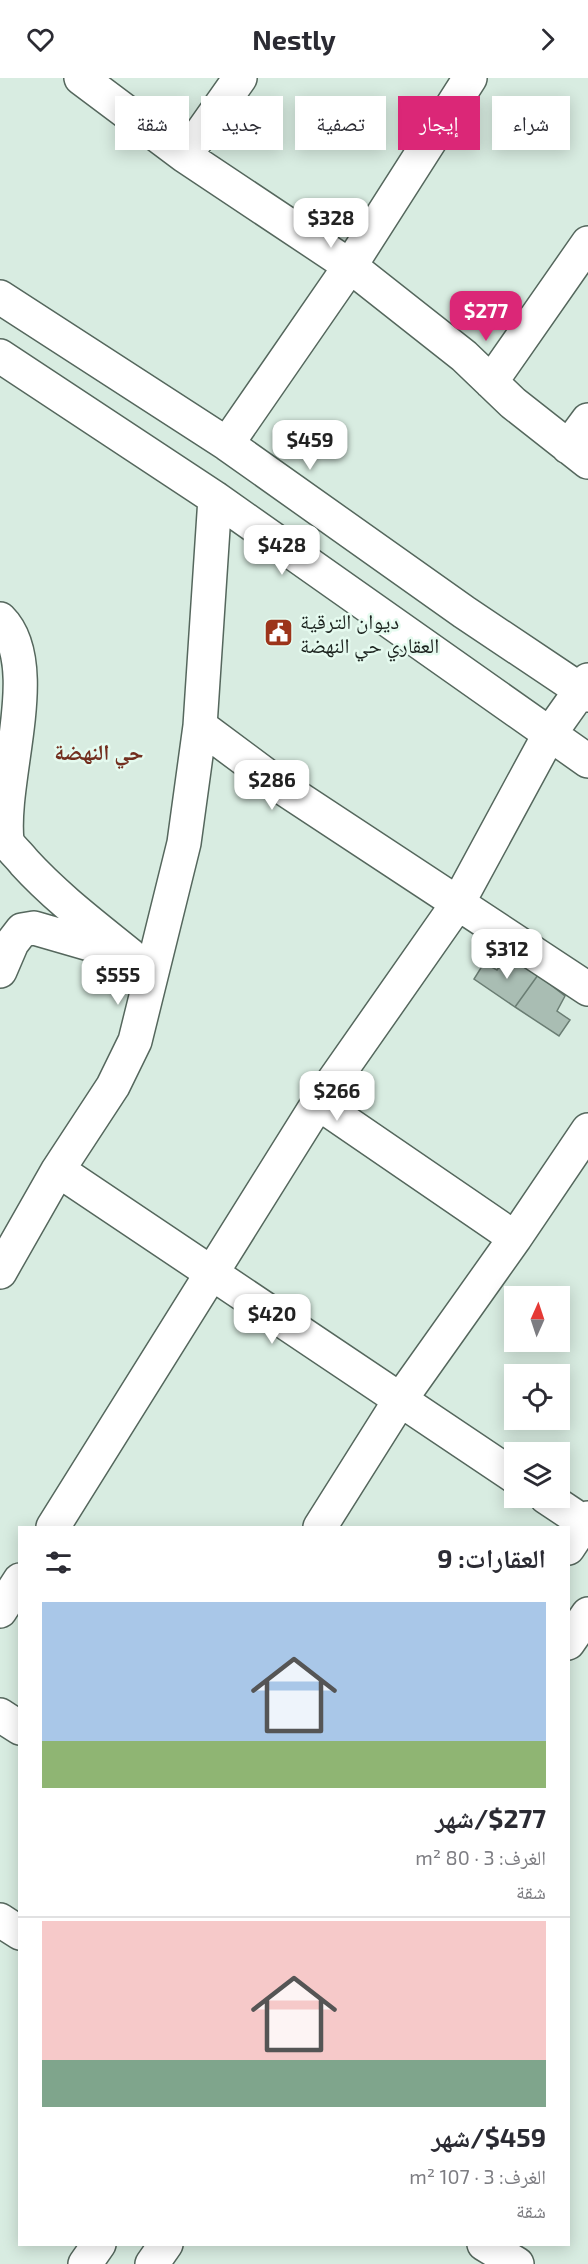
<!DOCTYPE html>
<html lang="ar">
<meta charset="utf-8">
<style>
:root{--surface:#fff;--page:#f7f7f7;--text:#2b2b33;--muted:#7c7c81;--line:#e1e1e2;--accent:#db2777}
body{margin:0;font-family:"Exo 2","Noto Naskh Arabic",sans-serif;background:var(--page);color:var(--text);direction:rtl;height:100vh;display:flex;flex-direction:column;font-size:22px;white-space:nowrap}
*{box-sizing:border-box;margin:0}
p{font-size:20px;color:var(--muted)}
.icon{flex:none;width:33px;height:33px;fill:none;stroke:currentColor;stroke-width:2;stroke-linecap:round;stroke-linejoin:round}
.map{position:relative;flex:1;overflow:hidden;direction:ltr}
.drawer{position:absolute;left:18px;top:1448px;width:552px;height:720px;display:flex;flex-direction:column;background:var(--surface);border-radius:0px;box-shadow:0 3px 15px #0003;direction:rtl}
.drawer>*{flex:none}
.banner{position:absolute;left:18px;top:18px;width:552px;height:54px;direction:rtl;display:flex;gap:12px}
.needle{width:39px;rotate:3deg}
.buttons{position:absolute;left:504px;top:1208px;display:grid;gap:12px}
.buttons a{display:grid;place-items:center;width:66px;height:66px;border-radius:0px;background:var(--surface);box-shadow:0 3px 15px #0003;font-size:30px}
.price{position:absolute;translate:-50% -51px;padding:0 14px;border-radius:12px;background:#fff;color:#222;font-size:20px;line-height:39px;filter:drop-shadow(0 2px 3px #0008)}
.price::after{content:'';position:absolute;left:50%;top:36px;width:18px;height:14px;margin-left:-9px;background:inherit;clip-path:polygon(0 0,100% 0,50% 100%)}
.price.selected{background:var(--accent);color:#fff}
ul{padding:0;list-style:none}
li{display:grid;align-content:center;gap:12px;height:318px;padding:0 24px}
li+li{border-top:2px solid var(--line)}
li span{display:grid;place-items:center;height:186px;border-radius:0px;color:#555}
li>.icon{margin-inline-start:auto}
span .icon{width:108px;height:108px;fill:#fffc;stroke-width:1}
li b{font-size:26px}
h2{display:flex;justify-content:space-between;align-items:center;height:72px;padding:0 24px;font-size:26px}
.chip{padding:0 21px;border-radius:0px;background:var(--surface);box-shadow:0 3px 15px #0003;font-size:21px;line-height:54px}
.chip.selected{background:var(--accent);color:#fff}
header{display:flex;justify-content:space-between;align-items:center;height:78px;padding:0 24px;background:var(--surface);font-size:27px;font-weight:700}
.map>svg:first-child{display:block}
.building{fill:#a9bdb3;stroke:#6a7d73;stroke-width:1.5}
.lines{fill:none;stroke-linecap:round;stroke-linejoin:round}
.minor-casing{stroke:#55675d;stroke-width:36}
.minor{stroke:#fff;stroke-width:33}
.labels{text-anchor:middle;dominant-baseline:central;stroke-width:5;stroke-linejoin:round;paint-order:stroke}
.poi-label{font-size:21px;fill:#1b221e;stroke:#e5faef;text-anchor:start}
.neighbourhood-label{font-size:22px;font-weight:bold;fill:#722e1e;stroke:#e5faef}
</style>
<header><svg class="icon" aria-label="forward" viewBox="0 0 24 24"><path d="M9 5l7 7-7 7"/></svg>Nestly<svg class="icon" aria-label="heart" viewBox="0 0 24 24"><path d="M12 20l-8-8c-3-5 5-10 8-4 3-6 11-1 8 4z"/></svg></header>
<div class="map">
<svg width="588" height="2186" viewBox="0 0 588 2186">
<rect width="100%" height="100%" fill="#d8ece1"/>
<path class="building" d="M507,878L538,897L515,929L474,901L484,885L497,892Z
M538,897L565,918L557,933L570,942L559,958L515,929Z"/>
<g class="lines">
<defs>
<path id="minor" d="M81,0L185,78L350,188L464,278L513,325L588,384
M185,78L240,0
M0,219L227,366L464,534L588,617
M0,278L215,420L588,683
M491,304L588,165
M227,366L350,188L470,0
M568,369L588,342
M215,420L200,648L286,712L588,911
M0,541C45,586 0,700 7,763C10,770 19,777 24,784C56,819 93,847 130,877
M0,893L12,865L22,852L34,850L117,874
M318,1025L515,1160
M58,1092L514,1398
M0,1194L58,1092L113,1008L135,963L184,765L200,648
M546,1419L585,1445
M53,1449L318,1025L458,825L549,657L588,602
M320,1449L400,1322L515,1160L588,1052
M568,1470L588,1440
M0,1533L20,1502
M568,1565L588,1536
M0,1637L20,1650
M0,1842L20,1855
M484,2166L517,2186
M85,2186L99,2166
M152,2186L166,2166"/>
</defs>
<use href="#minor" class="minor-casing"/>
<use href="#minor" class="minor"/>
</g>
<defs>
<symbol id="civic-square" viewBox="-11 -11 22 22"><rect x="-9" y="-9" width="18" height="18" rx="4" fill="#9c341a" stroke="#e5faef"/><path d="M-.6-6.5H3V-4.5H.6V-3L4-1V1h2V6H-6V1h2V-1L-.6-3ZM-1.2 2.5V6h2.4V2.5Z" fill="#fff"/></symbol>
</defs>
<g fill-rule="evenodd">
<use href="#civic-square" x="262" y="538" width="33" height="33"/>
</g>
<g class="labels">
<g class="poi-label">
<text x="300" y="542">ديوان الترقية<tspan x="300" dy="24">العقاري حي النهضة</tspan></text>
</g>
<g class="neighbourhood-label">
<text x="99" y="673">حي النهضة</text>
</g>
</g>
</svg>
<div class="buttons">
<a><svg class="needle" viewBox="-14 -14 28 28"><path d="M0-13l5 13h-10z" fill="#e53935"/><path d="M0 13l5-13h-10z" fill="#7c7c81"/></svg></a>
<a><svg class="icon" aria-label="locate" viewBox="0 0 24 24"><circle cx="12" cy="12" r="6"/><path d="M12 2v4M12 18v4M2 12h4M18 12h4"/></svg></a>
<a><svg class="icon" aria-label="layers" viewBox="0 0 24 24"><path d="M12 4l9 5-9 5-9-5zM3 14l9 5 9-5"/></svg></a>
</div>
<b class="price" style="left:331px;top:171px">$328</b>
<b class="price selected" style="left:486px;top:264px">$277</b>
<b class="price" style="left:310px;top:393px">$459</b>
<b class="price" style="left:282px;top:498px">$428</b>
<b class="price" style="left:272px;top:733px">$286</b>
<b class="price" style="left:507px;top:902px">$312</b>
<b class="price" style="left:118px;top:928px">$555</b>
<b class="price" style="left:337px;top:1044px">$266</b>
<b class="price" style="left:272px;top:1267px">$420</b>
<div class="banner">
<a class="chip">شراء</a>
<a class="chip selected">إيجار</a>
<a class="chip">تصفية</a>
<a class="chip">جديد</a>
<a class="chip">شقة</a>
</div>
<section class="drawer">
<h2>العقارات: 9<svg class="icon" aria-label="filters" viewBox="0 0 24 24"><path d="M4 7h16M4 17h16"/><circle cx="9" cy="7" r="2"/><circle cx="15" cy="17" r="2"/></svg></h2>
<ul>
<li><span style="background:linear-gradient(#a9c7e8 75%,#8fb573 0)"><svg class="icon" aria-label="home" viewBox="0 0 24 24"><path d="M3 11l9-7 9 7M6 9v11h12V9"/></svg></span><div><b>$277/شهر</b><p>الغرف: 3 · 80 m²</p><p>شقة</p></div></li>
<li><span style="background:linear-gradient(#f6c9c9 75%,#7fa58c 0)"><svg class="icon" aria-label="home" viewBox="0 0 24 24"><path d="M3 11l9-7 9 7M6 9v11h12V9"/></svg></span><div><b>$459/شهر</b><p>الغرف: 3 · 107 m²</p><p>شقة</p></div></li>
</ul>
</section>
</div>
